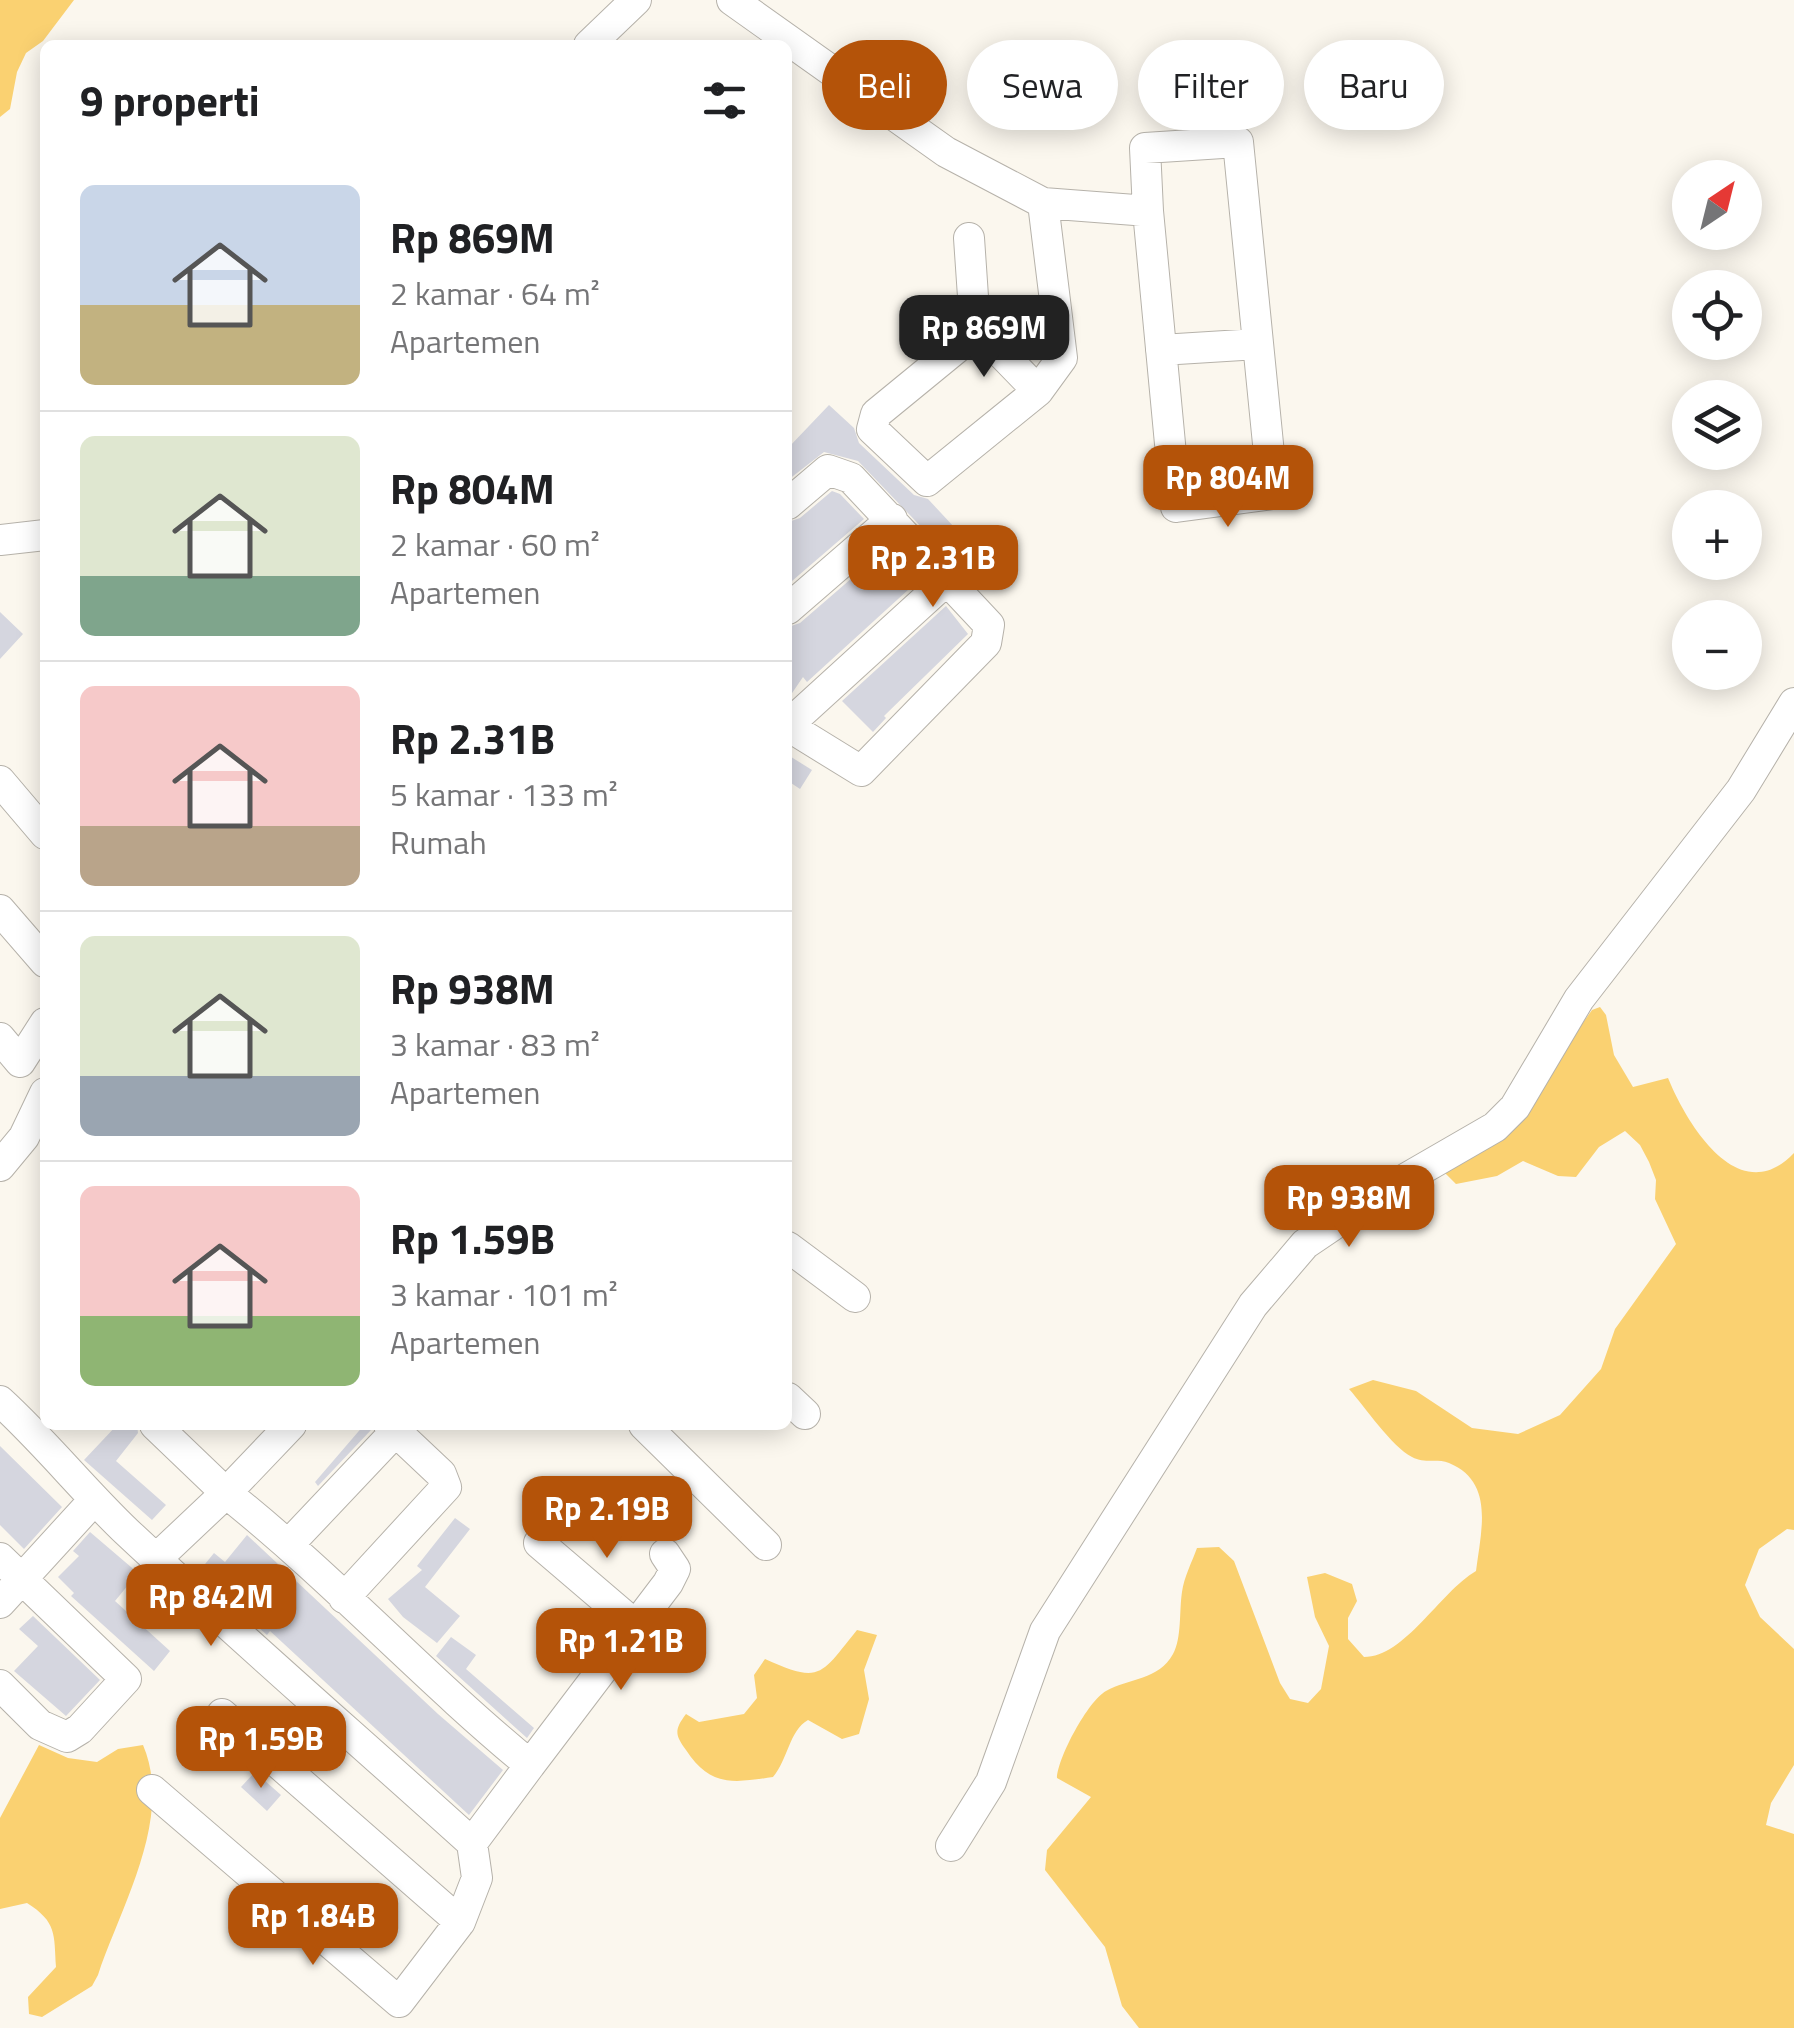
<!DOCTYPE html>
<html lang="id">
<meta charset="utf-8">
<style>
:root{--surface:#fff;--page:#f6f6f6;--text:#202124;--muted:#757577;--line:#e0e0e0;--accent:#b45309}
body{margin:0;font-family:"Titillium Web",sans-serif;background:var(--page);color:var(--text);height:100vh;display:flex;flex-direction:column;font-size:38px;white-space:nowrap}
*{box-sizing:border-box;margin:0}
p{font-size:32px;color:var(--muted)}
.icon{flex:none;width:55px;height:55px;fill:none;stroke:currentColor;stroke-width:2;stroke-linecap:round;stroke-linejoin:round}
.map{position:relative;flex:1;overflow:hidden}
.details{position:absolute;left:40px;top:40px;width:752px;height:1390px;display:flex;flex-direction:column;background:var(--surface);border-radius:15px;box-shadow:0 5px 25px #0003}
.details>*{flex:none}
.hud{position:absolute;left:822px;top:40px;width:820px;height:90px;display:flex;gap:20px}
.needle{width:65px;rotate:35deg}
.fabs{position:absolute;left:1672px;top:160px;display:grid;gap:20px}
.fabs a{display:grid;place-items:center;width:90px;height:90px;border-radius:50%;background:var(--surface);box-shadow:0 5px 25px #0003;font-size:50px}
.price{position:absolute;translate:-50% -85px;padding:0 22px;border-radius:20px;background:var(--accent);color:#fff;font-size:32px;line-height:65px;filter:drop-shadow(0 2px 5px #0008)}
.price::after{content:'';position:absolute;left:50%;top:60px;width:30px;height:22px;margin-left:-15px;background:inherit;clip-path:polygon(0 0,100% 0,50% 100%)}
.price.on{background:#222;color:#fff}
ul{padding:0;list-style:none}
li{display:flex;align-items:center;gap:30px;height:250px;padding:0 40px}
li+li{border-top:2px solid var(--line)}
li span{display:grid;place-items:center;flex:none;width:280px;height:200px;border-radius:15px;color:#555}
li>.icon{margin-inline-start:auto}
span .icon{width:120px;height:120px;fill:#fffc;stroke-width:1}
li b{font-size:42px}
h2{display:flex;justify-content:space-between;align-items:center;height:120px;padding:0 40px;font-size:42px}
.chip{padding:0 35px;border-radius:45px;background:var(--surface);box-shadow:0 5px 25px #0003;font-size:35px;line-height:90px}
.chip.on{background:var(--accent);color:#fff}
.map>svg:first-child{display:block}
.green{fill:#fad171}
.building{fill:#d5d6df}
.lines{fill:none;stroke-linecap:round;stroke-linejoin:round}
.minor-casing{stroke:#b6b2aa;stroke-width:32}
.minor{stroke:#fff;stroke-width:30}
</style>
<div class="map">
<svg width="1794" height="2028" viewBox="0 0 1794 2028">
<rect width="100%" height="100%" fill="#fbf7ee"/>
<path class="green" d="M0,0H74L43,41L26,53L17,72L10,109L0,117Z
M1600,1007L1606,1015L1614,1055L1633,1087L1668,1078C1687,1124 1739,1211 1794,1153V1530L1787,1529L1759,1549L1745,1585L1760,1617L1794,1649V1765L1771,1803L1766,1825L1794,1834V2028H1139L1122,2006L1105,1947L1045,1870L1047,1850L1091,1797L1057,1778C1058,1757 1088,1701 1106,1691C1129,1678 1159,1680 1173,1654C1182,1638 1179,1611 1182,1592C1184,1577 1192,1562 1197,1548L1219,1547L1234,1561L1280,1683L1290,1699L1308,1703L1321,1689L1329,1646L1315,1617L1307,1577L1325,1573L1352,1584L1357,1601L1348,1618V1639L1364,1657C1405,1657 1439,1593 1476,1571C1481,1531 1495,1482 1449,1463C1437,1458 1425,1464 1412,1457C1392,1447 1365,1407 1349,1389L1373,1380L1416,1391L1472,1428L1518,1434L1560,1415L1601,1369L1615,1329L1676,1244L1655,1199L1656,1180L1649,1162L1640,1145L1625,1131L1599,1147L1576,1177L1558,1176L1523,1161L1497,1176L1456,1184L1442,1170L1509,1126L1592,1010Z
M857,1630L877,1635L864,1670L869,1699L859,1734L842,1739L808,1720C789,1731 788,1759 773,1777C733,1783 710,1787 686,1750C675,1735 674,1730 686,1714L699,1722L744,1714L757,1698L754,1675L765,1659C822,1685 821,1674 857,1630Z
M39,1745L68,1758L97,1762L118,1749L143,1745C174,1818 121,1906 98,1975L92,1986L42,2017L29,2014L28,1997L56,1967C54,1934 57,1922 27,1903L0,1909V1818Z"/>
<path class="building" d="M829,405L854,428L859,443L914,495L928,499L994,570L978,586L858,461L824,452L788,480V448Z
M832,491L840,494L864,519L792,581L788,576V522L800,518Z
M889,546L920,579L807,682L803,677L788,699V627L800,623Z
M946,606L968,634L884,716L886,718L873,732L842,701Z
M0,612L23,634L0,659Z
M788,755L812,770L800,789L788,781Z
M117,1425H137L138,1433L116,1461L166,1505L152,1520L84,1460Z
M364,1425H371V1430L318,1486L315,1482Z
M0,1446L62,1507L24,1549L0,1525Z
M455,1518L470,1529L425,1587L460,1616L437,1643L403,1617L388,1599L422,1570L417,1566Z
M90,1532L138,1573L115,1601L170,1651L154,1671L71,1596L74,1593L58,1577L79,1556L73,1551Z
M247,1535L438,1714L503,1770L469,1815L270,1631L267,1635L213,1586L217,1582L201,1569L214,1553L225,1562Z
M33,1616L100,1680L66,1716L14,1671L38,1646L19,1629Z
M451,1637L476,1655L466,1669L534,1728L527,1738L436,1656Z
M255,1772L281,1795L267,1811L241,1787Z"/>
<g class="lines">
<defs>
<path id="minor" d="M732,0L946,152L1043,203L1062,358L1038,391L927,481L872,429L876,414L970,337L975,326L969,238
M589,45L636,0
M1043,203L1148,211L1176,507L1273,494L1238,142L1145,148L1148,211
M975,326L1038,391
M1161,350L1258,344
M788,504L828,470L851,478L989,625L986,643L861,771L788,726
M0,540L45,535
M788,609L892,519
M788,725L946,581
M0,781L45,834
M0,910L45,962
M0,1038L20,1062L45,1023
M0,1166L24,1137L45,1093
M788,1247L855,1297
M788,1398L805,1414
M0,1401C45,1442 83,1490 127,1532C240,1638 357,1739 472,1843L477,1878L460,1922L222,1714
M155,1425L226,1493L291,1425
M644,1425L766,1545
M290,1543L395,1432
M539,1543L635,1625
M0,1558L126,1679L80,1729L67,1737L40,1725L0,1685
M156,1559L226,1493C332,1577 425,1679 530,1765L668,1583L675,1569L665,1554
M344,1598L446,1487L441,1474L389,1425
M0,1603L94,1500
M152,1790L399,2002L460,1922
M472,1843L530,1765
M951,1846L991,1782L1045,1631L1253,1305L1305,1244L1379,1194L1495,1127L1515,1107L1579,999L1741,790L1794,703"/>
</defs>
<use href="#minor" class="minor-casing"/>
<use href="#minor" class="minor"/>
</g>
</svg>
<div class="fabs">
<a><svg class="needle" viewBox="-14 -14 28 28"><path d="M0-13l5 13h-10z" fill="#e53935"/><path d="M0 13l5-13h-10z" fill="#757577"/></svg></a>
<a><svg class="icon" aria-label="locate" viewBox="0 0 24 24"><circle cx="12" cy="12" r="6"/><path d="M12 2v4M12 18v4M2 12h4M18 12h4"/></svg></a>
<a><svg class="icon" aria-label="layers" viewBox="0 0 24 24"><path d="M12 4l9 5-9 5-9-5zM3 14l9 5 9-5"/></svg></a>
<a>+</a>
<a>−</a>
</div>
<b class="price on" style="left:984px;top:380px">Rp 869M</b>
<b class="price" style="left:1228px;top:530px">Rp 804M</b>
<b class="price" style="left:933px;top:610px">Rp 2.31B</b>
<b class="price" style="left:1349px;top:1250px">Rp 938M</b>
<b class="price" style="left:607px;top:1561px">Rp 2.19B</b>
<b class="price" style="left:211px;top:1649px">Rp 842M</b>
<b class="price" style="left:621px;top:1693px">Rp 1.21B</b>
<b class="price" style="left:261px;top:1791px">Rp 1.59B</b>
<b class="price" style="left:313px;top:1968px">Rp 1.84B</b>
<div class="hud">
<a class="chip on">Beli</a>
<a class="chip">Sewa</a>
<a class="chip">Filter</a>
<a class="chip">Baru</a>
</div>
<section class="details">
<h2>9 properti<svg class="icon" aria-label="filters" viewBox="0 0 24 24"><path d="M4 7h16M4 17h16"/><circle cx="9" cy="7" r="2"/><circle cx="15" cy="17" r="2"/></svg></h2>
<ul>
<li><span style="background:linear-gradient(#c9d6e8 60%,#c2b280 0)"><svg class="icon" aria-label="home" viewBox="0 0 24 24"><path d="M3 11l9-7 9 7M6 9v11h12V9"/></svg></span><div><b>Rp 869M</b><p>2 kamar · 64 m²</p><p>Apartemen</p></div></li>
<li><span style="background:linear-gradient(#dfe7d0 70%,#7fa58c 0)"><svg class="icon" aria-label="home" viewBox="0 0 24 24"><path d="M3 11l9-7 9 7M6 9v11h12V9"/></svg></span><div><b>Rp 804M</b><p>2 kamar · 60 m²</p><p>Apartemen</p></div></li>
<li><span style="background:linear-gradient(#f6c9c9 70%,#b9a48a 0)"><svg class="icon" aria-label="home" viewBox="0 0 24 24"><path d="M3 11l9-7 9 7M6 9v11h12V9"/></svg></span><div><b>Rp 2.31B</b><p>5 kamar · 133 m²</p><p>Rumah</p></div></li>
<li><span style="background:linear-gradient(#dfe7d0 70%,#9aa5b1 0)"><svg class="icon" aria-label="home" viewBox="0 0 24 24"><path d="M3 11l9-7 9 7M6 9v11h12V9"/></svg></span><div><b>Rp 938M</b><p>3 kamar · 83 m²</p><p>Apartemen</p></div></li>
<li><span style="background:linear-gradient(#f6c9c9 65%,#8fb573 0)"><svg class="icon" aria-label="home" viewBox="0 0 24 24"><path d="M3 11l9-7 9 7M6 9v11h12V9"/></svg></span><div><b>Rp 1.59B</b><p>3 kamar · 101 m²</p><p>Apartemen</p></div></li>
</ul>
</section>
</div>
